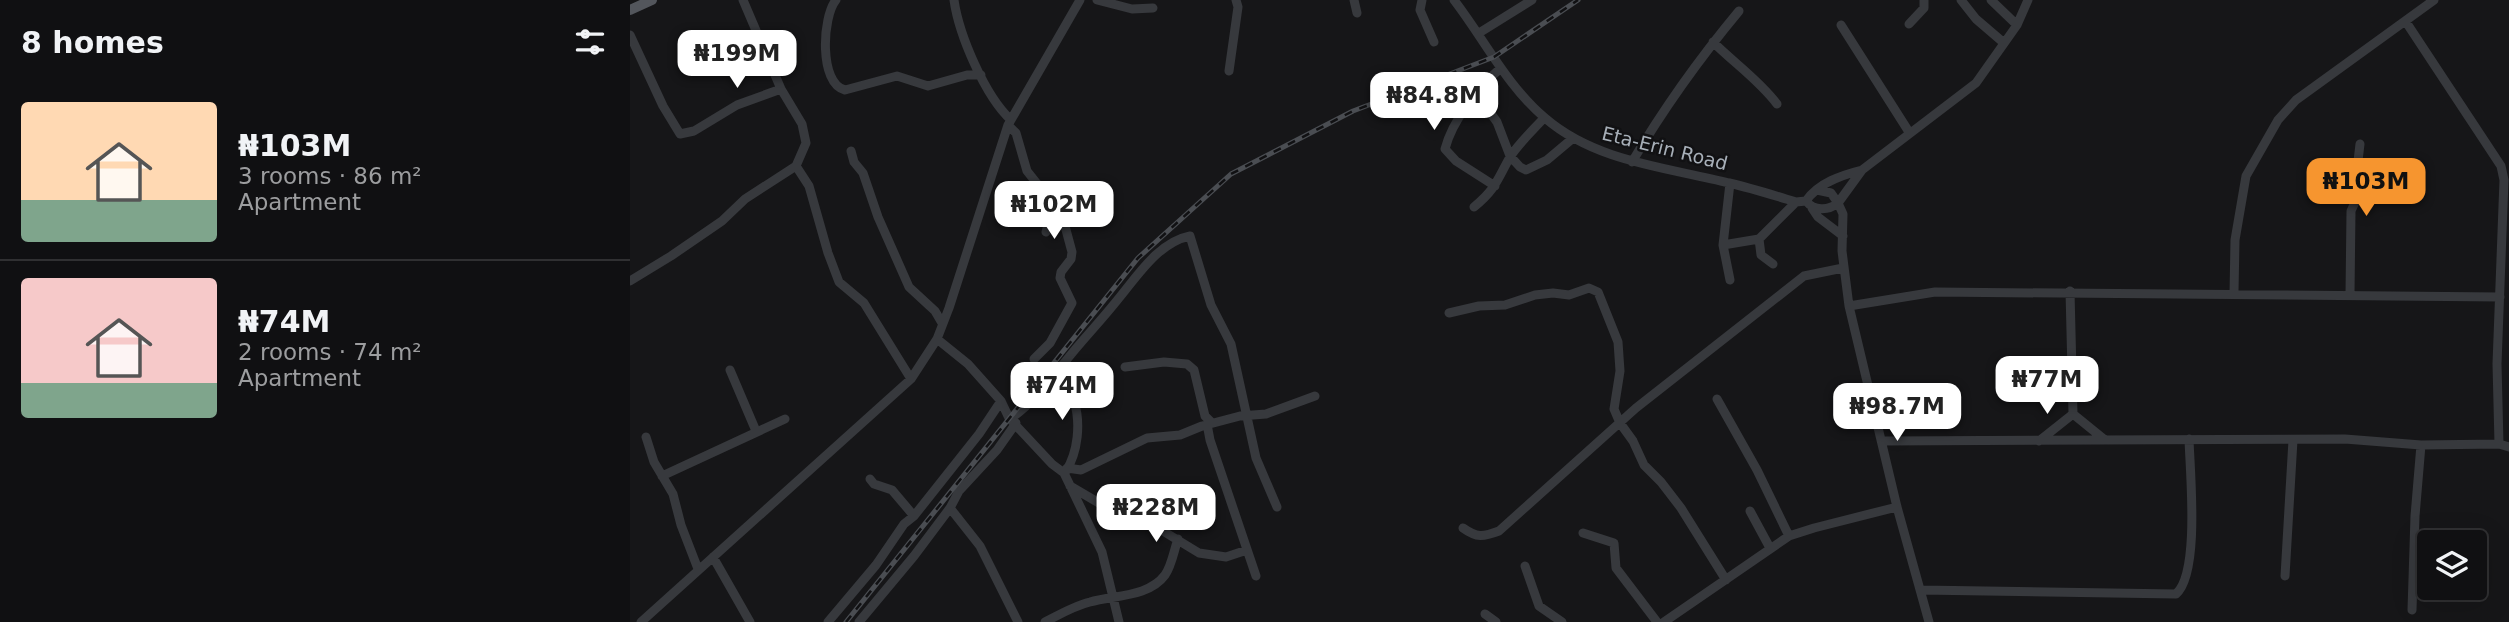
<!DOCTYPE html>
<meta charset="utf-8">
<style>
:root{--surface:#101012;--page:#1e1e20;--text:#f1f3f6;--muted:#9c9d9f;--line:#303032;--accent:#f6952f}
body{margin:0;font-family:"DejaVu Sans",sans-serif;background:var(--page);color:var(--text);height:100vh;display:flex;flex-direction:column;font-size:26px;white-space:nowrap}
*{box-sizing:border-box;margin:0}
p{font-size:23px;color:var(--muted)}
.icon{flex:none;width:38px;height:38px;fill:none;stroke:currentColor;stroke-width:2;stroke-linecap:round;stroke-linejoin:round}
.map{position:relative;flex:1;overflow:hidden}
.sheet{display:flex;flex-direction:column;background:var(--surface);width:630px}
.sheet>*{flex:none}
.tools{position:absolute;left:1787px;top:530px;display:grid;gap:14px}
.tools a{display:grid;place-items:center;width:70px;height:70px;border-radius:7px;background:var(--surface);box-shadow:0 7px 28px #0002,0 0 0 2px var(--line);font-size:35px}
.price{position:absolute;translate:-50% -60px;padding:0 16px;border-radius:14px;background:#fff;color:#222;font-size:23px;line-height:46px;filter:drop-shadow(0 2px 4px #0008)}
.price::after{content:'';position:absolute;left:50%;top:42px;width:21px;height:16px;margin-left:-10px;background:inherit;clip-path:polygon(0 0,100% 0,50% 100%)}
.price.selected{background:var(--accent);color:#111}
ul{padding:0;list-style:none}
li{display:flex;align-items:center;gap:21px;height:175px;padding:0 21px}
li+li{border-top:2px solid var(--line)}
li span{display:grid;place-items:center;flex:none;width:196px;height:140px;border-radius:7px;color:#555}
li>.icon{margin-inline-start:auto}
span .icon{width:84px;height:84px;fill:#fffc;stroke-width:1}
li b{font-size:30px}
h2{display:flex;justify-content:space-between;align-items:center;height:84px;padding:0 21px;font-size:30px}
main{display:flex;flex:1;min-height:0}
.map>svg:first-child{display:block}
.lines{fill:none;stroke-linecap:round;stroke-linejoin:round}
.minor{stroke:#37393d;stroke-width:9}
.major{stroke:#53565c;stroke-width:10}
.rail-casing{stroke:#4a4d52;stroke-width:5}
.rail{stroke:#111113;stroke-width:2.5;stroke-dasharray:8;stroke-linecap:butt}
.labels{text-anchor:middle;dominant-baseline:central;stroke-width:5;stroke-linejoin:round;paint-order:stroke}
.street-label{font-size:19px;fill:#a7afb8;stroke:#111113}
</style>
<main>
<section class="sheet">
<h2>8 homes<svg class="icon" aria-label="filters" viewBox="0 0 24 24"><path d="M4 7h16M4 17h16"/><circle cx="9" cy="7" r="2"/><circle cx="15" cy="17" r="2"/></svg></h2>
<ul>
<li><span style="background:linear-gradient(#ffd9b3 70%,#7fa58c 0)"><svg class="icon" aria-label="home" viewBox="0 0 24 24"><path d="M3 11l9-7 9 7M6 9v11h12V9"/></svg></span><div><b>₦103M</b><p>3 rooms · 86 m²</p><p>Apartment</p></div></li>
<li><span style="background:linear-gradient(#f6c9c9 75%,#7fa58c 0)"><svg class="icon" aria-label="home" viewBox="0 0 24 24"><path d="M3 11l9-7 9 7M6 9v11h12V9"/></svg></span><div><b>₦74M</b><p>2 rooms · 74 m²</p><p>Apartment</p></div></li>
</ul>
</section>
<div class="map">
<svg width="1879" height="622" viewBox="0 0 1879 622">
<rect width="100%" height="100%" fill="#161618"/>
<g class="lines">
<path class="minor" d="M206,0C192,17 189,84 215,90L267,76L298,86L337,75H351
M324,0C329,35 355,96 381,120
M467,0L502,9L523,8
M724,0L727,13
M792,0L790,10L804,42
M824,0C854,39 877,86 915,118C966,162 1036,167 1099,183C1121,188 1143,195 1166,202L1176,201
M1331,0L1346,19L1374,43
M1361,0L1387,25
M1776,22L1871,166L1874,180L1867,364L1869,444
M1279,24L1294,8V0
M1211,25L1279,132
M849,33L902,0
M0,35L33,106L50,134L64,131L107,105L151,89
M1083,42C1104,63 1129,80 1147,104
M599,71L608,7L606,0
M854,83L859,111L867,122L880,156L890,167L896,170L917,160L942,139
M378,125L386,133L397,171L432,215L442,252L441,259L431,272L430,278L442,303L420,343L404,359
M221,151L224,162L233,173L248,217L279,287L305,311L312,323
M1002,162C1034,108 1069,59 1109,11
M166,166L179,186L198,253L209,282L234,303L281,379
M1100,183L1093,245L1100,280
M865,186L826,161L815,149C822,121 849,86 871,68
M1176,201C1188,183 1212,175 1232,170
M1176,201C1184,211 1198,211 1208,203L1201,193L1187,190
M844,207C866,189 867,180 880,157C889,143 903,130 914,118
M1182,208L1188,217L1213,236
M416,232L422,211L421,201
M1129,239L1131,255L1143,264
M1093,245L1129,239L1166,202
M0,281L41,256L92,221L115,199L166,166L176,143L172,124L151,89L113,0
M1440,291L1443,414L1475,440
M1604,293L1605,240L1616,176L1648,120L1666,100L1804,0
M1720,294L1721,211L1732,187L1735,168L1728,161L1730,144
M1219,306L1305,292L1870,297
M819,313L849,306L875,305L905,295L923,293L939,295L959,288L968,292L988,342L990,371L984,409L990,423L1003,441L1014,465L1031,482L1051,508L1096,580
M307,339L338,364L371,401L379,418L422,464L434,473L472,552L489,622
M495,367L534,362L557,364L564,370L575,416L582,423
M100,370L126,431
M426,372C432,381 441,391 444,401C451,423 448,452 436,471
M1087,399L1127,470L1159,536
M380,419C405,402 424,375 443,352C458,334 474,317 489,298C508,275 529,242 560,236L581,305L601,344L626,458L647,507
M577,424L580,440L626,576
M16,437L24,462L43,494L51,525L68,569
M1252,441L1715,439L1791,445L1869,444L1879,447
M1409,441L1443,414
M437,468L451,470L517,438L550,435L572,426L610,416L636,414L685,396
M32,476L155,419
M240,479L244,484L262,490L284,516
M440,486L469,503L523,525L569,553L596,557L617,550
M320,508L350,546L388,622
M1120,511L1140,548
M833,528C847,538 853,537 869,531L1006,408L1174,276L1213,268
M953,533L984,543L986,568L1027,622
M83,557L120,622
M895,566L909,606L932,622
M1655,576L1663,440
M1291,590L1546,594C1570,573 1560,473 1559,439
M1782,610L1785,516L1791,445
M855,614L866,622
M11,622L281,379L307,339L319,308L378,125L450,0
M198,622L246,565L274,524L284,516L349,434L371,401
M229,622L284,556L320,508L329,491L367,450L386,423
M415,622C430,614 444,606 460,602C484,595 519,597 535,575C542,565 544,550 548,539
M1034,622L1159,536L1184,528L1267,507
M1299,622L1267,507L1219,306L1212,251L1213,214L1208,203L1232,170L1346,83L1387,25L1398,0"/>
<path class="major" d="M0,10L22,0"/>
<defs>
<path id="rail" d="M216,622L508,258L601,174L723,111L864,57L948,0"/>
</defs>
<use href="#rail" class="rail-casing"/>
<use href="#rail" class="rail"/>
</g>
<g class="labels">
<g class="street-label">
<text transform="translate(1035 148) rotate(14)">Eta-Erin Road</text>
</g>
</g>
</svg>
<div class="tools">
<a><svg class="icon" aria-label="layers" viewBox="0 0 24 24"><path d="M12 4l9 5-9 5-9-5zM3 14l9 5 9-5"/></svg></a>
</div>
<b class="price" style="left:107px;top:90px">₦199M</b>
<b class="price" style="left:804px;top:132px">₦84.8M</b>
<b class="price selected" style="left:1736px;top:218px">₦103M</b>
<b class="price" style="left:424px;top:241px">₦102M</b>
<b class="price" style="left:1417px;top:416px">₦77M</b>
<b class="price" style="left:432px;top:422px">₦74M</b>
<b class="price" style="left:1267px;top:443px">₦98.7M</b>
<b class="price" style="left:526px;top:544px">₦228M</b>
</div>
</main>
